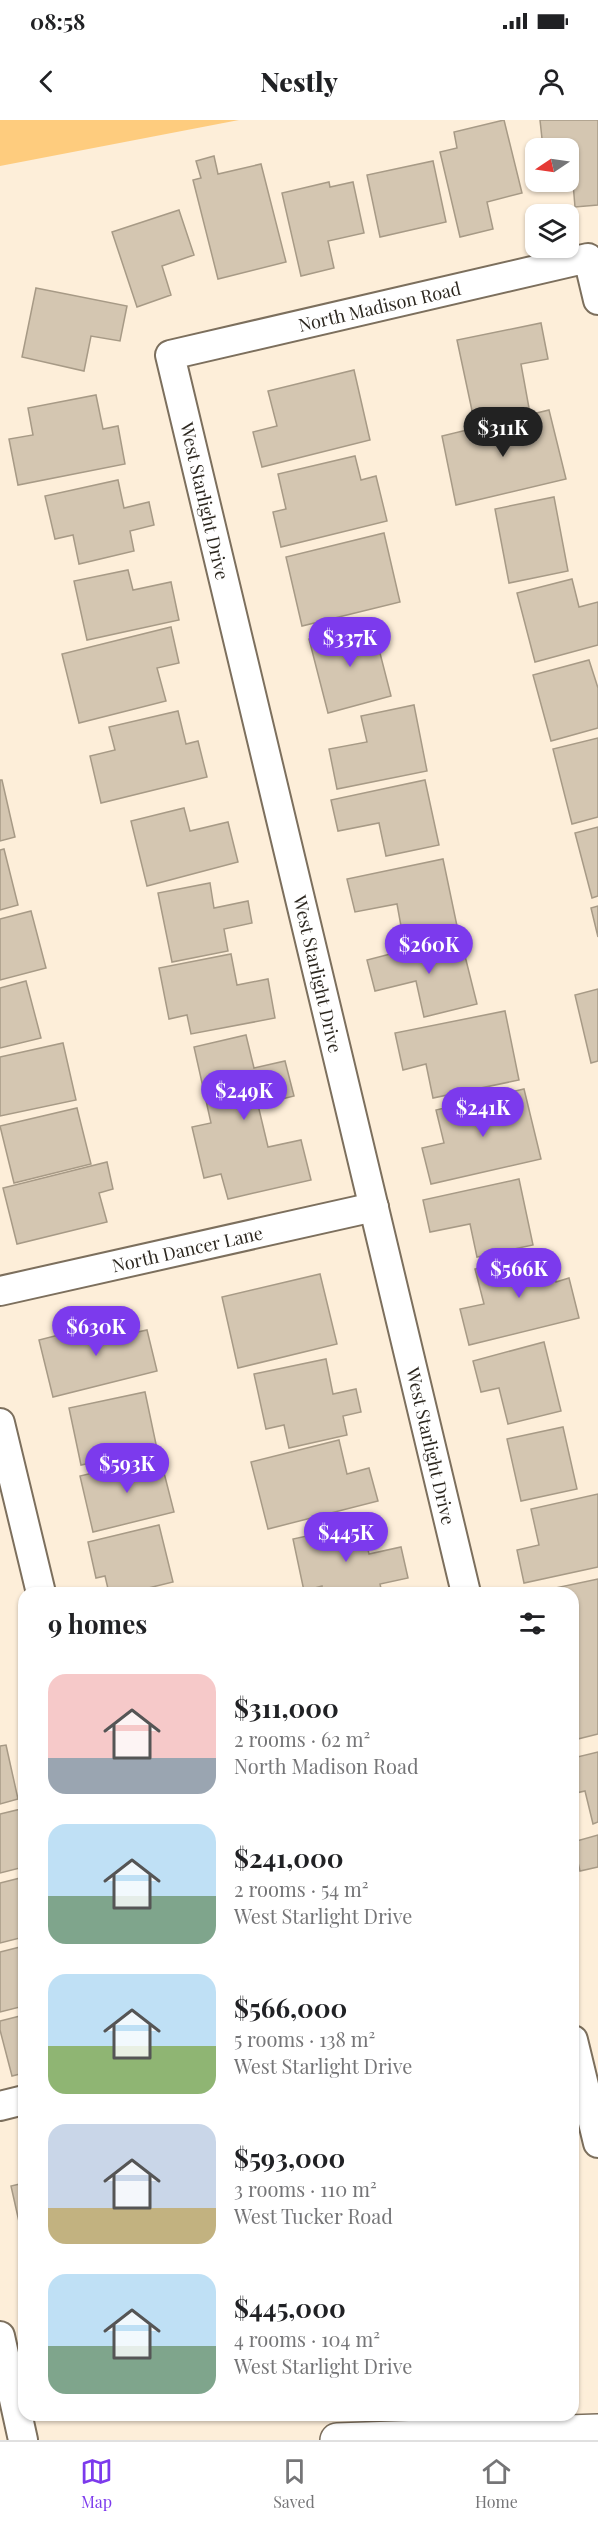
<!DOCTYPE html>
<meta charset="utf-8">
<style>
:root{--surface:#fff;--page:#f2f2f2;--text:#202124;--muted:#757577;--line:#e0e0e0;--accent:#7c3aed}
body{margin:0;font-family:"Playfair Display",serif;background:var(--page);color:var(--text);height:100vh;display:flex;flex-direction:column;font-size:22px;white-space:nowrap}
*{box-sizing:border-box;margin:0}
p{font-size:20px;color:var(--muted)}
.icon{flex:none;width:33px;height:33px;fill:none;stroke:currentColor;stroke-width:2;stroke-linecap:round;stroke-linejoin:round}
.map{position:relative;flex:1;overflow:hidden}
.side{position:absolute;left:18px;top:1467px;width:561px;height:834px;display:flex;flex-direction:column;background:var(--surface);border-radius:18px;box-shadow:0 2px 4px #0004}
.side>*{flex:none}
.needle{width:39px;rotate:257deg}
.controls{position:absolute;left:525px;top:18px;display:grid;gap:12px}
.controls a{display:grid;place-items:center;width:54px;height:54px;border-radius:12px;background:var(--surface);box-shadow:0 2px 4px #0004;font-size:30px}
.price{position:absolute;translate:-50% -51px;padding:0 14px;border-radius:21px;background:var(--accent);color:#fff;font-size:20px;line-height:39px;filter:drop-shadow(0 2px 3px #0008)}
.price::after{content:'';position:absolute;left:50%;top:36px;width:18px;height:14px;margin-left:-9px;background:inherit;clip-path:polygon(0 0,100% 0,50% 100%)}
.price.on{background:#222;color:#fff}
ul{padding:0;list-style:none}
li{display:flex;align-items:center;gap:18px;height:150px;padding:0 30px}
li span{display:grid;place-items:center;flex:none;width:168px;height:120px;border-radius:18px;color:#555}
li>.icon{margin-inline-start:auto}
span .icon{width:72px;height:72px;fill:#fffc;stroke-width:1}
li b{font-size:26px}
h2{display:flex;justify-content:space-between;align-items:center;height:72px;padding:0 30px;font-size:26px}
.status{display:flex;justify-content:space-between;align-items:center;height:42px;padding:0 30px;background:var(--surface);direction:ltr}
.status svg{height:16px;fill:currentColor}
header{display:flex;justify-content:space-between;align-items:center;height:78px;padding:0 30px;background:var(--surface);font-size:27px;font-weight:800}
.dock{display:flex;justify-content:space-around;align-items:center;height:84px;border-top:2px solid var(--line);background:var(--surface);font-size:16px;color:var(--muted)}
.dock a{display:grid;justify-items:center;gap:3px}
.dock .on{color:var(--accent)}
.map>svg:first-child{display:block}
.green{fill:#fecc7e}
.building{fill:#d4c6b1;stroke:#a79a86;stroke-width:1.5}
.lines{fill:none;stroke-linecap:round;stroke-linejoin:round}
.minor-casing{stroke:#7c6f5d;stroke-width:32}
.tertiary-casing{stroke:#7c6f5d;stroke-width:36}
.minor{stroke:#fff;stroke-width:28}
.tertiary{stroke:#fff;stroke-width:33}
.labels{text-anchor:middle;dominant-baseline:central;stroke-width:4.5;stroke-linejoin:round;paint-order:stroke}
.street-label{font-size:18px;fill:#2d2820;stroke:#fff}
</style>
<div class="status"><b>08:58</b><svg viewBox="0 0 49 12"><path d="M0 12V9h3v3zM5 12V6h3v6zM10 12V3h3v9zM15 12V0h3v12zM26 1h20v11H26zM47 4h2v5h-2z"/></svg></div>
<header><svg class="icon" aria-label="back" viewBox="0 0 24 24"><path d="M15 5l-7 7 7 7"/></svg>Nestly<svg class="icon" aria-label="person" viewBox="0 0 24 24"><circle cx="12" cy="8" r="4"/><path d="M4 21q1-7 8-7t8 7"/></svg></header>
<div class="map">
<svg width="598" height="2320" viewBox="0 0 598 2320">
<rect width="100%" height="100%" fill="#fdeed9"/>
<path class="green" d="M0,0H239L0,46Z"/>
<path class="building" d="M504,0L522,73L487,82L493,109L460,117L440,32L457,28L454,12Z
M540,0H598V85L575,87L572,51H568V28H543Z
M214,36L218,54L261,44L286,142L218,159L193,60L201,58L196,41Z
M433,41L446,102L380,117L367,55Z
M329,62L330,67L353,62L364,113L328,121L334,148L301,156L282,73Z
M179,90L194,135L162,146L171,175L137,187L112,112Z
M36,168L127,186L120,221L91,216L84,251L22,237Z
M541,203L548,239L521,244L529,288L474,300L457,220Z
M354,250L370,320L262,347L253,312L277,306L268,271Z
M96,275L103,309L118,306L125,344L18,365L9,319L33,315L28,288Z
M549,290L566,359L456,385L442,316Z
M355,336L361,360L376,356L387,401L281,427L273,392L286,389L278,354Z
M118,360L124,388L149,382L154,405L130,411L134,431L79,444L73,415L55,419L45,376Z
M554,377L568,451L509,463L495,389Z
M384,413L400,482L302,506L286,437Z
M128,450L133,470L171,462L179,500L87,520L74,461Z
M572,459L579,487L598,482V525L535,542L517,473Z
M372,502L391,576L328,593L309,519Z
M171,507L179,543L157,548L166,581L79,603L62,534Z
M589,540L598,568V608L551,621L533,555Z
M414,585L427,651L337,669L329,629L367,622L361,596Z
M178,591L186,624L198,621L207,657L101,683L90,636L115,630L109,607Z
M598,618V697L572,704L553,629Z
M0,660H2L15,717L0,721Z
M425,660L439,725L386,736L379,703L338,711L331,680Z
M184,688L190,711L228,702L238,742L147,766L131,701Z
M598,707V776L592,778L575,713Z
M4,729L18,785L0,790V730Z
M443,739L457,806L403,817L397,784L355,792L347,759Z
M210,763L214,788L248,781L252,803L224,809L228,831L172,842L158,773Z
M598,786V817L591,788Z
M31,791L46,848L0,860V799Z
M460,816L477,884L424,897L416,861L375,871L367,840Z
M231,834L237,865L268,859L275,898L191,914L187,895L169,899L159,848Z
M26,861L41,918L0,928V868Z
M598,869V941L591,943L575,875Z
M505,891L519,960L433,978L426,944L403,950L395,913Z
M246,915L254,948L285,941L294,976L258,985L268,1027L301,1020L311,1060L228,1079L221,1054L204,1058L192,1007L211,1003L194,927Z
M63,923L76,980L0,996V937Z
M524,969L541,1039L431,1064L422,1028L444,1023L436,990Z
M77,988L91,1044L14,1063L0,1006Z
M107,1042L113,1069L99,1073L107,1102L17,1124L3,1068Z
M519,1059L533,1125L477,1137L470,1104L430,1112L423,1080Z
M549,1131L556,1162L569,1158L579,1198L469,1225L460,1189L484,1184L475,1149Z
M320,1154L337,1224L238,1248L222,1177Z
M129,1197L133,1213L147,1210L157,1251L53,1277L39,1220Z
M544,1222L561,1291L508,1304L499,1268L481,1272L473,1241Z
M326,1239L333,1274L356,1269L361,1292L343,1296L347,1315L289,1328L284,1305L266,1309L254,1254Z
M145,1272L157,1329L81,1345L69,1288Z
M563,1307L577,1369L521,1381L507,1319Z
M339,1320L347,1354L369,1348L378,1381L268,1409L251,1342Z
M160,1337L174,1392L93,1412L80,1356Z
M598,1374V1447L524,1463L517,1430L539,1425L531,1389Z
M362,1404L369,1434L401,1427L408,1458L380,1464L382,1473H323L322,1466L304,1471L293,1419Z
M159,1405L173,1462L128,1473H109L105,1456L96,1458L88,1422Z
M598,1459V1614L574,1620L573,1473H532Z
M6,1625L18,1679L0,1684V1626Z
M598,1632V1702L593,1704L585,1671L576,1673L573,1662V1638Z
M21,1689L24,1701V1747L0,1753V1694Z
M598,1715V1747L580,1751L573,1722Z
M24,1757V1817L0,1823V1763Z
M24,1826V1886L0,1892V1832Z
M24,1895V1953L12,1956L0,1910V1901Z
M24,2063V2124L11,2066Z"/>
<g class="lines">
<defs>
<g id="minor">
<path id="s1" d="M0,1171L374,1087"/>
<path d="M0,1303L41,1473"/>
<path id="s2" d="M466,1473L170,235L588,138L598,180"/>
<path d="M573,1920L598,2023"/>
<path d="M0,1986L24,1980"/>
<path d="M0,2216L23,2320"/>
</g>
<path id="tertiary" d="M337,2320L598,2311"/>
</defs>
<use href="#minor" class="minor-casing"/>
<use href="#tertiary" class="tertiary-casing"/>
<use href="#minor" class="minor"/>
<use href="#tertiary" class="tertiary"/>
</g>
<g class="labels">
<g class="street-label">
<text stroke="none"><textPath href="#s2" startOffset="1488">North Madison Road</textPath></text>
<text transform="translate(205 381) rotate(77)">West Starlight Drive</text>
<text transform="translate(318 854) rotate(77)">West Starlight Drive</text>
<text stroke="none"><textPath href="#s1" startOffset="192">North Dancer Lane</textPath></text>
<text transform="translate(431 1326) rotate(77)">West Starlight Drive</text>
</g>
</g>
</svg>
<div class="controls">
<a><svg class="needle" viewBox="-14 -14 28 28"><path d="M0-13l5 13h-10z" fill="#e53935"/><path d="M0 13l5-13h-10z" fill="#757577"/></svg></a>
<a><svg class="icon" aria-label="layers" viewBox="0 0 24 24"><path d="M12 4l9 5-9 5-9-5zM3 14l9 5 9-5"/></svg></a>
</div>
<b class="price on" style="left:503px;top:338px">$311K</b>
<b class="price" style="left:350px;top:548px">$337K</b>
<b class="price" style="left:429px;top:855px">$260K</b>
<b class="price" style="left:244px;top:1001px">$249K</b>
<b class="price" style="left:483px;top:1018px">$241K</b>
<b class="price" style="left:519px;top:1179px">$566K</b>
<b class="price" style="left:96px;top:1237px">$630K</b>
<b class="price" style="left:127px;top:1374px">$593K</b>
<b class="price" style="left:346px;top:1443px">$445K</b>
<section class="side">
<h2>9 homes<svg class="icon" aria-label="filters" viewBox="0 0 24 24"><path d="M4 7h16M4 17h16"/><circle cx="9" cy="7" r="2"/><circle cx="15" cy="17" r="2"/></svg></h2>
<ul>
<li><span style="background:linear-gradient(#f6c9c9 70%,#9aa5b1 0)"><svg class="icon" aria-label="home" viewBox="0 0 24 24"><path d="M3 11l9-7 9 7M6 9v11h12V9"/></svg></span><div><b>$311,000</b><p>2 rooms · 62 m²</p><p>North Madison Road</p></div></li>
<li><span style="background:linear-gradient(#bfe0f5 60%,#7fa58c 0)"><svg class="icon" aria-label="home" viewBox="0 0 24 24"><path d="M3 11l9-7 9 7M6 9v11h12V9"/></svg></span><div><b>$241,000</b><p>2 rooms · 54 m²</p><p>West Starlight Drive</p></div></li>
<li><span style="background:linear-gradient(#bfe0f5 60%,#8fb573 0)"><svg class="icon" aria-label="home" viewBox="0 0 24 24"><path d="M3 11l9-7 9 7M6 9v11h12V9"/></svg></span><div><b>$566,000</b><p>5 rooms · 138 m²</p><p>West Starlight Drive</p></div></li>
<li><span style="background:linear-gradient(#c9d6e8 70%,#c2b280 0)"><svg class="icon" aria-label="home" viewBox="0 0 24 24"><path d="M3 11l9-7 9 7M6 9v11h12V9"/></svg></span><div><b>$593,000</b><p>3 rooms · 110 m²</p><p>West Tucker Road</p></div></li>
<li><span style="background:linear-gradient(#bfe0f5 60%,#7fa58c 0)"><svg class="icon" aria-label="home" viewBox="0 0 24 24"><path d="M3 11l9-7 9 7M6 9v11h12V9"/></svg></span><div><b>$445,000</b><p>4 rooms · 104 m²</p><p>West Starlight Drive</p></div></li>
</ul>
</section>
</div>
<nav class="dock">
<a class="on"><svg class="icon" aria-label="map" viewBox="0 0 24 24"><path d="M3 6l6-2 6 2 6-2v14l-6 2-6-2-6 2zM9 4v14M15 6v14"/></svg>Map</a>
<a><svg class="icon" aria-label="saved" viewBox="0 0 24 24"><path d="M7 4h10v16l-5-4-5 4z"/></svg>Saved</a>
<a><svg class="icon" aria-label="home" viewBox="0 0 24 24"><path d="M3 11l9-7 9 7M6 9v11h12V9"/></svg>Home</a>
</nav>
